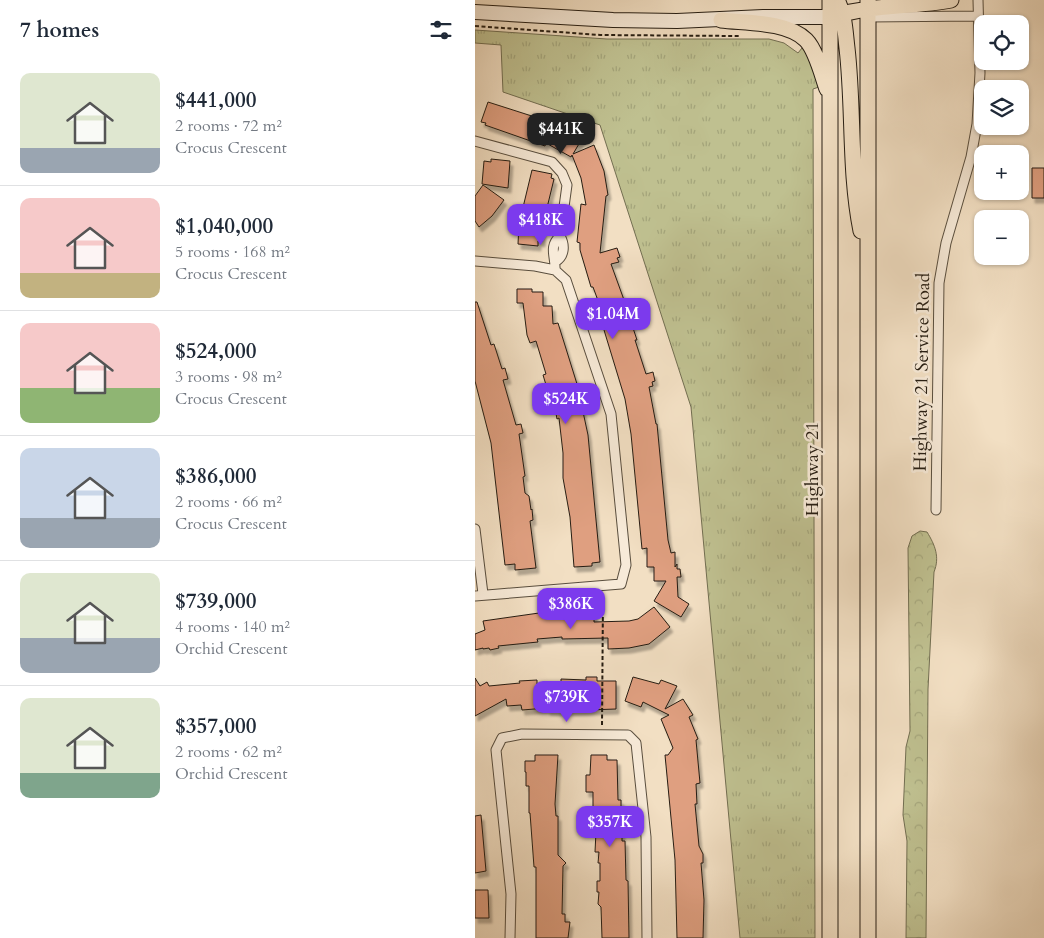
<!DOCTYPE html>
<meta charset="utf-8">
<style>
:root{--surface:#fff;--page:#f6f6f7;--text:#1f2937;--muted:#747a83;--line:#e0e1e3;--accent:#7c3aed}
body{margin:0;font-family:Cardo,serif;background:var(--page);color:var(--text);height:100vh;display:flex;flex-direction:column;font-size:19px;white-space:nowrap}
*{box-sizing:border-box;margin:0}
p{font-size:16px;color:var(--muted)}
.icon{flex:none;width:28px;height:28px;fill:none;stroke:currentColor;stroke-width:2;stroke-linecap:round;stroke-linejoin:round}
.map{position:relative;flex:1;overflow:hidden}
.drawer{display:flex;flex-direction:column;background:var(--surface);width:475px}
.drawer>*{flex:none}
.buttons{position:absolute;left:499px;top:15px;display:grid;gap:10px}
.buttons a{display:grid;place-items:center;width:55px;height:55px;border-radius:10px;background:var(--surface);box-shadow:0 1px 4px #0004;font-size:25px}
.price{position:absolute;translate:-50% -42px;padding:0 11px;border-radius:10px;background:var(--accent);color:#fff;font-size:16px;line-height:32px;filter:drop-shadow(0 1px 2px #0008)}
.price::after{content:'';position:absolute;left:50%;top:30px;width:15px;height:11px;margin-left:-8px;background:inherit;clip-path:polygon(0 0,100% 0,50% 100%)}
.price.on{background:#222;color:#fff}
ul{padding:0;list-style:none}
li{display:flex;align-items:center;gap:15px;height:125px;padding:0 20px}
li+li{border-top:1px solid var(--line)}
li span{display:grid;place-items:center;flex:none;width:140px;height:100px;border-radius:10px;color:#555}
li>.icon{margin-inline-start:auto}
span .icon{width:60px;height:60px;fill:#fffc;stroke-width:1}
li b{font-size:21px}
h2{display:flex;justify-content:space-between;align-items:center;height:60px;padding:0 20px;font-size:21px}
main{display:flex;flex:1;min-height:0}
.map>svg:first-child{display:block}
.grass{fill:url(#grass-tufts);stroke:#726e51}
.forest{fill:url(#forest-crowns);stroke:#726e51}
.building{fill:#df9f80;stroke:#261d12;filter:url(#shadow)}
.lines{fill:none;stroke-linecap:round;stroke-linejoin:round}
.minor-casing{stroke:#594e3e;stroke-width:11}
.secondary-casing{stroke:#261d12;stroke-width:16}
.primary-casing{stroke:#261d12;stroke-width:17}
.path{stroke:#261d12;stroke-width:2;stroke-dasharray:4 2.5;stroke-linecap:butt}
.minor{stroke:#f7ead8;stroke-width:9}
.secondary{stroke:#f7ead8;stroke-width:14}
.primary{stroke:#f2dfc3;stroke-width:15}
.labels{text-anchor:middle;dominant-baseline:central;stroke-width:5;stroke-linejoin:round;paint-order:stroke}
.street-label{font-size:18px;fill:#261d12;stroke:#f7ead8}
</style>
<main>
<section class="drawer">
<h2>7 homes<svg class="icon" aria-label="filters" viewBox="0 0 24 24"><path d="M4 7h16M4 17h16"/><circle cx="9" cy="7" r="2"/><circle cx="15" cy="17" r="2"/></svg></h2>
<ul>
<li><span style="background:linear-gradient(#dfe7d0 75%,#9aa5b1 0)"><svg class="icon" aria-label="home" viewBox="0 0 24 24"><path d="M3 11l9-7 9 7M6 9v11h12V9"/></svg></span><div><b>$441,000</b><p>2 rooms · 72 m²</p><p>Crocus Crescent</p></div></li>
<li><span style="background:linear-gradient(#f6c9c9 75%,#c2b280 0)"><svg class="icon" aria-label="home" viewBox="0 0 24 24"><path d="M3 11l9-7 9 7M6 9v11h12V9"/></svg></span><div><b>$1,040,000</b><p>5 rooms · 168 m²</p><p>Crocus Crescent</p></div></li>
<li><span style="background:linear-gradient(#f6c9c9 65%,#8fb573 0)"><svg class="icon" aria-label="home" viewBox="0 0 24 24"><path d="M3 11l9-7 9 7M6 9v11h12V9"/></svg></span><div><b>$524,000</b><p>3 rooms · 98 m²</p><p>Crocus Crescent</p></div></li>
<li><span style="background:linear-gradient(#c9d6e8 70%,#9aa5b1 0)"><svg class="icon" aria-label="home" viewBox="0 0 24 24"><path d="M3 11l9-7 9 7M6 9v11h12V9"/></svg></span><div><b>$386,000</b><p>2 rooms · 66 m²</p><p>Crocus Crescent</p></div></li>
<li><span style="background:linear-gradient(#dfe7d0 65%,#9aa5b1 0)"><svg class="icon" aria-label="home" viewBox="0 0 24 24"><path d="M3 11l9-7 9 7M6 9v11h12V9"/></svg></span><div><b>$739,000</b><p>4 rooms · 140 m²</p><p>Orchid Crescent</p></div></li>
<li><span style="background:linear-gradient(#dfe7d0 75%,#7fa58c 0)"><svg class="icon" aria-label="home" viewBox="0 0 24 24"><path d="M3 11l9-7 9 7M6 9v11h12V9"/></svg></span><div><b>$357,000</b><p>2 rooms · 62 m²</p><p>Orchid Crescent</p></div></li>
</ul>
</section>
<div class="map">
<svg width="569" height="938" viewBox="0 0 569 938">
<defs>
<pattern id="grass-tufts" width="24" height="20" patternUnits="userSpaceOnUse" patternTransform="scale(1.25)"><rect width="24" height="20" fill="#bfc090"/><path d="M3 7l-1-3M5 7V3M7 7l1-3M15 17l-1-3M17 17v-4M19 17l1-3" fill="none" stroke="#a4a57b"/></pattern>
<pattern id="forest-crowns" width="20" height="18" patternUnits="userSpaceOnUse" patternTransform="scale(1.25)"><rect width="20" height="18" fill="#bfc090"/><path d="M2 6a3 3 0 1 1 6 0M12 15a3 3 0 1 1 6 0" fill="none" stroke="#a4a57b"/></pattern>
<filter id="shadow"><feDropShadow dx="3" dy="5" stdDeviation="1" flood-color="#0004"/></filter>
</defs>
<rect width="100%" height="100%" fill="#f2dfc3"/>
<filter id="stains"><feTurbulence type="fractalNoise" baseFrequency=".004" numOctaves="4"/><feColorMatrix values="0 0 0 0 .2 0 0 0 0 .09 0 0 0 0 .02 0 0 0 .5 -.17"/></filter>
<radialGradient id="worn" r=".72"><stop offset=".6" stop-color="#630" stop-opacity="0"/><stop offset="1" stop-color="#630" stop-opacity=".3"/></radialGradient>
<path class="grass" d="M0,30L132,39H294L309,43L323,53L327,48L331,49L344,87L338,89L340,938H265L216,407L125,125L28,92L26,45L0,43Z"/>
<path class="forest" d="M445,531L452,532C460,545 465,557 459,572L453,689L451,938H431L432,841L428,815L431,747L435,731L433,548L437,536Z"/>
<path class="building" d="M13,102L88,126L108,137L98,154L119,145L129,171L133,195L131,196L125,253L142,248L145,257L142,258L144,262L136,264L153,311L160,309L164,322L157,325L162,340H160L171,374L178,372L180,381L177,382L178,386L174,387L181,424H182L193,540L196,553L200,552V567L202,564V569H205L206,577H202L203,597L214,604L206,617L179,601L191,581H179V567H172V548L167,549L156,434L150,399L122,307L125,306L118,287H116L105,250V243L102,242L106,204L111,205L106,178L97,155L96,157L71,143L70,146L10,125L11,123L6,122Z
M16,159L35,161L33,188L7,184L9,161L16,162Z
M557,168H569V198H557Z
M57,170L77,174L76,178L79,179L70,216H69L67,242L63,241V246L43,244L44,224Z
M8,185L29,200L17,216L4,227L0,221V196Z
M42,289H57V292H68V306H77L78,324L83,323L102,384L113,435L125,562L117,563V566L99,567L95,517L88,478V453L84,418L82,419L79,403H78L75,398L68,375L71,374L61,341L55,343L52,335L48,303H42Z
M0,302H2L16,345L19,344L27,369L30,368L33,379L28,380L41,425L46,424L48,433L44,434L50,476L48,477L50,493L54,496L56,510L57,509L58,520L55,521L61,568L40,570V564L30,565L16,443L0,381Z
M179,607L195,627L174,644L154,648L133,649V638L87,639V637L62,639L63,642L23,646L24,648L15,650L14,648L8,649V648L0,650V634L10,630L8,621L64,613L107,611L119,612V622L154,621L163,619Z
M111,677H122V681H141V709L85,711L72,710V708L47,710L46,705L32,706L31,699L0,716V678L5,686L12,682L14,686L45,683L44,681L62,680V684H86V679L111,680Z
M158,677L184,684L186,680L202,686L190,709L208,699L218,715L214,717L223,739L221,740L225,783L221,784L222,804H220L224,846L228,854V863H226L229,900L228,938H202L200,860L190,755H193L198,748L186,719L194,715L168,702L166,707L150,701Z
M60,755H83L80,804L81,816H83V855L91,863L88,866L87,914H90V922H95L93,938H61V867H59L55,813H54V786H51V772H50V761H60Z
M116,755H132V760H142L143,800H146V815H147V841H150L151,880L153,881L154,938H127L126,907L123,904L124,892H122V881H125V863H123L124,852H120L122,811H118V792H111V775H115Z
M6,815L11,871L0,873V816Z
M0,890H13L14,918H0Z"/>
<g class="lines">
<defs>
<path id="minor" d="M393,17L503,16
M0,141L77,162L87,173L92,185L85,236C73,247 81,257 80,270
M0,261L60,266L80,270L91,280L136,414L151,565L146,584L0,596
M80,262C90,256 90,245 85,236
M461,510L464,283L471,243L496,157L502,124L505,73L503,0
M0,529L8,594
M35,938L36,894L21,750L27,738L47,734L153,735L161,743L171,837L172,938"/>
<path id="secondary" d="M0,12L138,20L202,21L288,17H366"/>
<path id="primary" d="M362,0C370,15 370,32 372,48C379,109 374,171 386,231
M393,0V938
M359,16C397,5 438,7 476,0
M246,20C270,23 312,21 331,40C341,50 347,75 352,89
M355,938V0"/>
</defs>
<use href="#minor" class="minor-casing"/>
<use href="#secondary" class="secondary-casing"/>
<use href="#primary" class="primary-casing"/>
<path class="path" d="M0,26L125,35L264,36
M127,725L128,597"/>
<use href="#minor" class="minor"/>
<use href="#secondary" class="secondary"/>
<use href="#primary" class="primary"/>
</g>
<g class="labels">
<g class="street-label">
<text transform="translate(447 372) rotate(-89)">Highway 21 Service Road</text>
<text transform="translate(337 469) rotate(-90)">Highway 21</text>
</g>
</g>
<rect width="100%" height="100%" filter="url(#stains)"/>
<rect width="100%" height="100%" fill="url(#worn)"/>
</svg>
<div class="buttons">
<a><svg class="icon" aria-label="locate" viewBox="0 0 24 24"><circle cx="12" cy="12" r="6"/><path d="M12 2v4M12 18v4M2 12h4M18 12h4"/></svg></a>
<a><svg class="icon" aria-label="layers" viewBox="0 0 24 24"><path d="M12 4l9 5-9 5-9-5zM3 14l9 5 9-5"/></svg></a>
<a>+</a>
<a>−</a>
</div>
<b class="price on" style="left:86px;top:155px">$441K</b>
<b class="price" style="left:66px;top:246px">$418K</b>
<b class="price" style="left:138px;top:340px">$1.04M</b>
<b class="price" style="left:91px;top:425px">$524K</b>
<b class="price" style="left:96px;top:630px">$386K</b>
<b class="price" style="left:92px;top:723px">$739K</b>
<b class="price" style="left:135px;top:848px">$357K</b>
</div>
</main>
